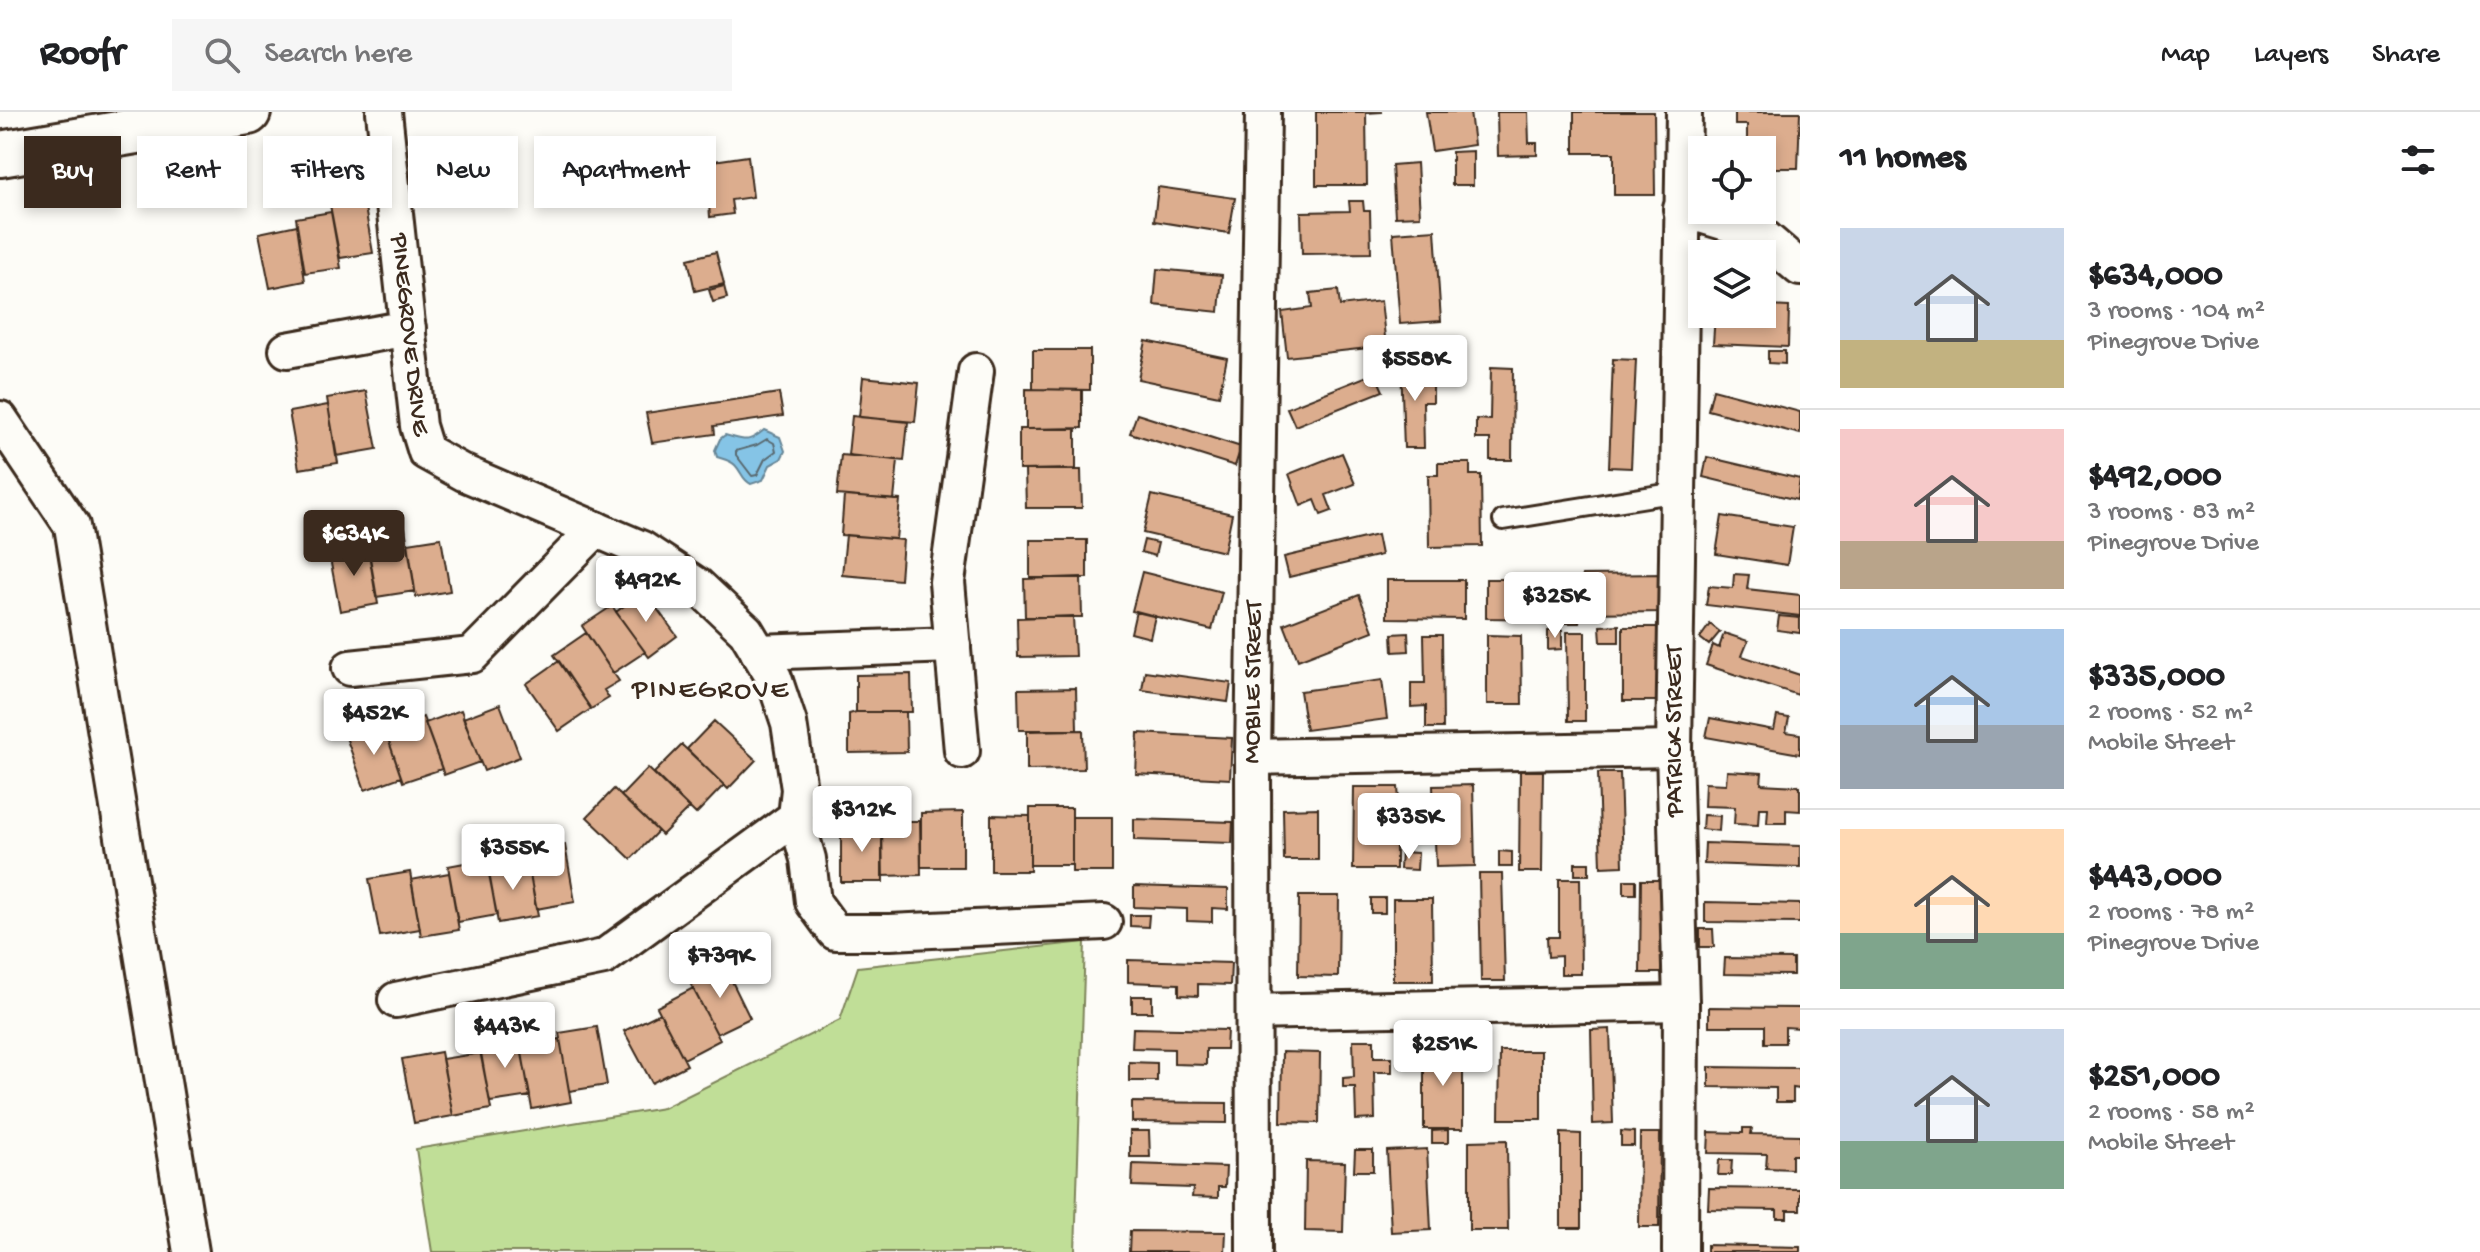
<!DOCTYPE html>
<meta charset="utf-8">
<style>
:root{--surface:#fff;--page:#f6f6f6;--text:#202124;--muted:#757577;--line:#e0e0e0;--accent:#3b2a1e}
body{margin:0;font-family:"Gochi Hand",sans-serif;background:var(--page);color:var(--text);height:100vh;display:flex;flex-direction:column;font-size:30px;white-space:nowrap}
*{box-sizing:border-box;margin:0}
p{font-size:26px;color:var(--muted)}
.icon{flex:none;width:44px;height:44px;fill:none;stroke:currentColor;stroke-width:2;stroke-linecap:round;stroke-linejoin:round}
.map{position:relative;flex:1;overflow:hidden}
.side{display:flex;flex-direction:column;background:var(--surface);width:680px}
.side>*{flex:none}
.banner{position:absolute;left:24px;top:24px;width:760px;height:72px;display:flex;gap:16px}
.tools{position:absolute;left:1688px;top:24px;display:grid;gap:16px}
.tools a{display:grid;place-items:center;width:88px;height:88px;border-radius:0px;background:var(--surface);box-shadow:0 4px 12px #0003;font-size:40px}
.price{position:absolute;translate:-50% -68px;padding:0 18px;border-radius:8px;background:#fff;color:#222;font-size:26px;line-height:52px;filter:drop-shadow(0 2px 4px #0008)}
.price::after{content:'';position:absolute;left:50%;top:48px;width:24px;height:18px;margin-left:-12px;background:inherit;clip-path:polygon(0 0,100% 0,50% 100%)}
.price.active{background:var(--accent);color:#fff}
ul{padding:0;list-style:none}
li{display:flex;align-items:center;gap:24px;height:200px;padding:0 40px}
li+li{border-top:2px solid var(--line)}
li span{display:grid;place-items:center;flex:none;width:224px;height:160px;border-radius:0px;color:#555}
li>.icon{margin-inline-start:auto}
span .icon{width:96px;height:96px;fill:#fffc;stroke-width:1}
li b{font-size:34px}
h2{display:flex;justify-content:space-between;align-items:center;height:96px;padding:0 40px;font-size:34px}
.chip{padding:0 28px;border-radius:0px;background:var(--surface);box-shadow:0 4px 12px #0003;font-size:28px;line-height:72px}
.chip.active{background:var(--accent);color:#fff}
header{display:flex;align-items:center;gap:48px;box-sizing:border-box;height:112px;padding:0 40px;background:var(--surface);border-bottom:2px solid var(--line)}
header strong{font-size:38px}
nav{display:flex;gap:44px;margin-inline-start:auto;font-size:28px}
.search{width:560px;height:72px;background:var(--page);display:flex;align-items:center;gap:20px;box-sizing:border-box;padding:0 28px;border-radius:0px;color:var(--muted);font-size:30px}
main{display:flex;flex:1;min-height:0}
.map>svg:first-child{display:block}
.green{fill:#c0de97;stroke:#7e845a;stroke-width:2}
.water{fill:#85c4e6;stroke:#678696;stroke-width:2}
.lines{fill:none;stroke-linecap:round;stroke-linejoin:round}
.shore{stroke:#59686e;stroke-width:2}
.building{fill:#dcad8e;stroke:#3b2a1e;stroke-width:2}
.service-casing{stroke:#3b2a1e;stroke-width:24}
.minor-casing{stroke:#3b2a1e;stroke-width:40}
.secondary-casing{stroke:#3b2a1e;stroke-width:50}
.service{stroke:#fdfcf7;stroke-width:18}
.minor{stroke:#fdfcf7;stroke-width:34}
.secondary{stroke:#fdfcf7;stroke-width:44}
.labels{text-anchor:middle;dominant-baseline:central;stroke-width:6;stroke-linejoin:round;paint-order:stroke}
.street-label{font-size:26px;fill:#3b2a1e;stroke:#fdfcf7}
.neighbourhood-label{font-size:28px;letter-spacing:2px;fill:#3b2a1e;stroke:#fdfcf7}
</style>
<header>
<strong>Roofr</strong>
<div class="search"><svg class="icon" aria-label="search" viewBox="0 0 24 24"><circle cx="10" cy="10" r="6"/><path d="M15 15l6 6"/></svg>Search here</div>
<nav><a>Map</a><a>Layers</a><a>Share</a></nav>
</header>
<main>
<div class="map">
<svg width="1800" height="1140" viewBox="0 0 1800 1140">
<rect width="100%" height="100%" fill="#fdfcf7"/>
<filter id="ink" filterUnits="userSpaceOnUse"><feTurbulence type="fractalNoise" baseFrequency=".0125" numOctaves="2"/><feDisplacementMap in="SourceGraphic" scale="16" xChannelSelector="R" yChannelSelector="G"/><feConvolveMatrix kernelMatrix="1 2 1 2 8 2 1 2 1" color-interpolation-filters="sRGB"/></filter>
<g filter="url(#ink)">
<path class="green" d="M1085,830L1075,1140H432L416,1037L663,996L840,908L858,855Z"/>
<path class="water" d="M764,318L780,325L785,339L781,347L770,353L763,368L751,372C742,368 742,360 735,353C730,348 723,347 717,345L715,338L720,327L725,323C745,328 747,332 764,318Z"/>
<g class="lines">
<path class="shore" d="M767,327L774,331L776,339L765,347L757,363L752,364L736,343V339L757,333Z"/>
</g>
<path class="building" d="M1316,0H1382L1366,1L1367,73H1316Z
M1426,0H1470L1474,33L1432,39Z
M1497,0H1528L1529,31H1537V43L1498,44Z
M1574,0H1654L1655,83H1614V41H1574Z
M1735,0H1800L1798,56H1762V38H1747V13H1735Z
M1473,39V73H1452V40Z
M748,44L753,85L731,88L733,102L710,105L709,92L685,95L679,54Z
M1417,51L1420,104L1395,105L1392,53Z
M1158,75L1235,86L1229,121L1154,109Z
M363,84L373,141L340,146L330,93L347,90V86Z
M1349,89H1363L1364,99H1370L1371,141L1302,142L1301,100L1350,99Z
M331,100L341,156L305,161L296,106Z
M297,113L305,169L270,176L259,121Z
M1435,118L1441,209L1400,212L1393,121Z
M716,140L724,172L695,179L688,147Z
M1157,157L1222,163L1219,200L1154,193Z
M724,174L727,186L713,190L709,178Z
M1338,178L1340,194L1381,189L1386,234L1287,245L1282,200L1312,196L1310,181Z
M1762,182H1767V194L1789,195L1788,235L1713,232L1715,202H1762Z
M1146,229L1227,246L1219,284L1138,267Z
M1033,238H1090V278L1033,277Z
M1768,239H1785V252L1768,251Z
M1613,247L1636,248L1631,356L1609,355Z
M1401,251H1423V266H1433V290H1423L1424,336H1404Z
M1491,255L1513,256L1512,348H1490V327H1476V307L1490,308Z
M1375,261L1383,279L1295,314L1287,296Z
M863,265L919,271L915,310L859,305Z
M1026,277L1082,278V316L1026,317Z
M1713,277L1800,300V322L1708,298Z
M366,279L377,337L336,344L327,286Z
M779,281L783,304L714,314L715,322L652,331L646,301Z
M328,293L338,351L299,357L289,300Z
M1137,302L1241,335L1235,354L1130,321Z
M852,304L908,310L904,349L848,343Z
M1019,317H1076V357L1019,358Z
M1342,341L1355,372L1326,383L1332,399L1321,403L1315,388L1301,394L1289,362Z
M841,343L898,348L894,388L837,383Z
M1707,345L1800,367L1797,388L1703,365Z
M1438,351H1470V363H1481L1482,434L1429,435L1428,363H1438Z
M1025,358H1081L1082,396H1026Z
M1152,383L1232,402L1224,440L1143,421Z
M844,384L900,388L896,427L841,423Z
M1722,404L1793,415L1787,453L1716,442Z
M405,416L415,479L376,485L366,423Z
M846,423L903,428L900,468L842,463Z
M1377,423L1381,443L1289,465L1284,445Z
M441,426L450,479L416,485L408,431Z
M1030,428H1087V466H1030Z
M1144,428L1158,431L1155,444L1141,440Z
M368,434L378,492L340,499L329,441Z
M1142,460L1222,480L1212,518L1132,499Z
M1665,462V500L1583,501L1582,463Z
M1734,462L1749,463L1747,477L1800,483V504L1706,493L1709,474L1733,476Z
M1081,465L1082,505H1025L1024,467Z
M1486,467H1558V507L1486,506Z
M1387,468H1464V507L1387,506Z
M644,479L677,524L649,545L616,500Z
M1359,483L1373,519L1298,548L1284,512Z
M612,494L645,540L613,561L582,514Z
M1564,494L1580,495L1579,511H1563Z
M1136,499L1155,504L1150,526L1131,521Z
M1073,504L1075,544L1018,545L1017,506Z
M1779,504L1800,506V521L1777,518Z
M1710,512L1720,520L1709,533L1700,526Z
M1619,513V530H1601L1600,514Z
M1623,515H1662V589H1623Z
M1562,518V537L1548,538V519Z
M1567,520H1585V609H1568Z
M586,521L619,569L604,578L609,586L591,597L554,543Z
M1408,521L1409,539L1393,540L1392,522Z
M1724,521L1748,529L1742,544L1800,563L1798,583L1706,553L1713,533L1719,536Z
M1424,523H1442L1443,616H1426V594L1411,595V571H1425Z
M1487,523L1521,524L1522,592H1487Z
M559,549L591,597L559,619L526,572Z
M1145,559L1231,571L1228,590L1142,578Z
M911,562L912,600H856V563Z
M1382,568L1387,607L1306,618L1300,579Z
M1076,576L1077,618H1019L1018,577Z
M500,592L520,645L484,659L463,606Z
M461,598L480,650L444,663L425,611Z
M856,600H906L907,640L849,641V602Z
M1777,604L1789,606L1786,620L1800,622V642L1706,625L1710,606L1774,618Z
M423,605L442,657L403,670L385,618Z
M714,609L756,648L728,677L687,637Z
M383,612L401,665L365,678L346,625Z
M1083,618L1084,657L1027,658V619Z
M1138,621L1232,626L1230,667L1136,662Z
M682,633L724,673L696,702L654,661Z
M648,656L689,696L662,723L621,684Z
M1520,659H1543L1542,760H1519Z
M1727,659L1762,661L1761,672L1800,674V699L1786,698V711H1767L1768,696H1759L1758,713L1734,712L1735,695L1704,694L1705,671L1726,672Z
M1598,661H1620L1623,754L1601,755Z
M1473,673L1475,754L1436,755L1433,674Z
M1354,675H1398L1399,689H1408V710H1396V757H1353Z
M614,677L658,719L631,747L587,705Z
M1030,696H1072V753H1030Z
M1318,696V748H1284L1283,697Z
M963,700V755H921V701Z
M991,703L1030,704V759H991Z
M1703,703L1720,704L1719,719L1702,717Z
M1072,705H1112V760H1072Z
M1134,707L1233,710L1232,731L1134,728Z
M882,709H920L921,763L882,764Z
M882,714L883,770H841V715Z
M1705,731L1800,734V755L1704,752Z
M565,733L575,790L536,797L526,740Z
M1499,739L1512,740V755H1499Z
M1401,740L1418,741L1417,758L1400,757Z
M486,747L497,803L458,810L448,754Z
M527,748L538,804L498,811L488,755Z
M1575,751H1589V763H1575Z
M410,760L420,817L380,824L369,767Z
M449,761L459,818L421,824L411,768Z
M1479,762H1502L1505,869H1481Z
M1559,767H1580L1581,862H1561V844L1548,845L1547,825H1559Z
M1624,768H1636V782H1624Z
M1641,768H1662L1661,861H1640Z
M1134,774L1228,777V797L1212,796V810L1187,809V797L1134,795Z
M1299,784H1339L1338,865L1298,864Z
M1371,786H1385V801H1371Z
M1393,787H1432L1433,869H1393Z
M1705,790L1800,792V811L1705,810Z
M1130,803H1149L1148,815L1130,814Z
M1700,817H1713L1714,835H1700Z
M1725,846L1793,847V863L1724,862Z
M1128,848L1231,851L1230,873L1198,872V884L1179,883V872L1128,870Z
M724,853L750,906L717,922L690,871Z
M693,876L720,928L684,947L657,895Z
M1132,884H1152V900H1132Z
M1709,895L1800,896V916L1785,915V931H1765V914H1709Z
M660,901L687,953L652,971L624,919Z
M597,915L607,973L569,979L559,921Z
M1133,916L1227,918L1226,937H1206V953L1174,952V937L1132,936Z
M1610,917L1613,1011L1593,1012L1591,918Z
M519,926L530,984L490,990L479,934Z
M560,927L571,990L532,997L521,935Z
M1353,928H1374V945H1392V960H1374L1375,1007L1356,1008L1355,975H1343V966L1354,965Z
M1424,934L1463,935V1017H1424Z
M1500,939H1541V1007H1499Z
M441,940L453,1004L414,1011L402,947Z
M1282,940L1320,941L1319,1011L1281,1010Z
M481,941L491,997L453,1004L442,947Z
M1129,950L1157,951V969H1129Z
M1709,955L1800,956V977L1793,976V990H1776V976L1709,975Z
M1132,990L1227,991V1011L1132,1010Z
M1743,1016H1752L1751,1022L1800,1023V1043H1792V1057L1766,1056L1767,1042L1708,1041L1709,1020L1743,1021Z
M1448,1018V1031H1432V1019Z
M1130,1019H1149L1150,1045H1130Z
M1621,1019L1634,1020V1034H1621Z
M1561,1021L1581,1022V1116H1561Z
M1640,1021H1660L1659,1115H1639Z
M1507,1028L1508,1118H1469V1029Z
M1427,1037L1431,1118L1391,1120L1387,1039Z
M1355,1038H1373V1059H1354Z
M1719,1048H1732L1731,1063H1718Z
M1306,1049L1345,1050L1343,1120L1305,1119Z
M1133,1052L1226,1055L1225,1075H1218V1086L1192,1085L1193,1076L1132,1074Z
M1709,1076L1800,1077V1098H1787V1106H1777V1098L1708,1097Z
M1130,1119L1226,1120L1225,1140H1129Z
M1707,1133L1800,1135V1140H1707Z"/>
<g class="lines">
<defs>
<path id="service" d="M1503,408L1678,380"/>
<g id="minor">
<path id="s1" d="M384,0L418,314L426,340L464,361L642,437L698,474L746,519L774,566L789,611L799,677L796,705L604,845L396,888"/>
<path d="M1681,97L1759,121L1800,156"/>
<path d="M287,238L408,216"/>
<path d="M0,307L72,414L191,1140"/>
<path d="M758,540L953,533"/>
<path d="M350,556L472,543L596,417"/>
<path d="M962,639L947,470L976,259"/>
<path d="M1253,645L1674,637"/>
<path d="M796,705L808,747L813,790L835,820H890L1104,810"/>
<path d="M1254,900L1681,891"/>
<path id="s2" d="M1254,1140L1253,645L1263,0"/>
<path d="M1680,1140L1681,891L1674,637L1684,0"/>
</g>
<path id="secondary" d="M0,42L248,0"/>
</defs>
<use href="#service" class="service-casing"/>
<use href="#minor" class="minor-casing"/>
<use href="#secondary" class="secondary-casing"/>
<use href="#service" class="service"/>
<use href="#minor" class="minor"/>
<use href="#secondary" class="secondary"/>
</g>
</g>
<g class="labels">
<g class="street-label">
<text stroke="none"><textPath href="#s1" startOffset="224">PINEGROVE DRIVE</textPath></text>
<text stroke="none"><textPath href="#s2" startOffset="570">MOBILE STREET</textPath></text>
<text transform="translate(1676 619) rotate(-90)">PATRICK STREET</text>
</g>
<g class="neighbourhood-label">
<text x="711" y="579">PINEGROVE</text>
</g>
</g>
</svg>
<div class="tools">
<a><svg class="icon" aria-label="locate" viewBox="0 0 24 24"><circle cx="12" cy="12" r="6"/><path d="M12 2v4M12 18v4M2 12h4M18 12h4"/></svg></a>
<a><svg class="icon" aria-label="layers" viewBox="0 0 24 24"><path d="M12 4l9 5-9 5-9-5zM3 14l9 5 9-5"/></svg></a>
</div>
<b class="price" style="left:1415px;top:291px">$558K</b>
<b class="price active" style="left:354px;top:466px">$634K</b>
<b class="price" style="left:646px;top:512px">$492K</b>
<b class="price" style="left:1555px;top:528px">$325K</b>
<b class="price" style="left:374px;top:645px">$452K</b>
<b class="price" style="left:862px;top:742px">$312K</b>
<b class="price" style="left:1409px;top:749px">$335K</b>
<b class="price" style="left:513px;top:780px">$355K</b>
<b class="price" style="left:720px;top:888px">$739K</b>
<b class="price" style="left:505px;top:958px">$443K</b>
<b class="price" style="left:1443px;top:976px">$251K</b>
<div class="banner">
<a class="chip active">Buy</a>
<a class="chip">Rent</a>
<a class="chip">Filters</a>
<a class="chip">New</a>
<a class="chip">Apartment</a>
</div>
</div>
<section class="side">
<h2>11 homes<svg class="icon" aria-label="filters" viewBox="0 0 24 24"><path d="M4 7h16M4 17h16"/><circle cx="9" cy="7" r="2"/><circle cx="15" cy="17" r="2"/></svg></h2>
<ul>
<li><span style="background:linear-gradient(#c9d6e8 70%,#c2b280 0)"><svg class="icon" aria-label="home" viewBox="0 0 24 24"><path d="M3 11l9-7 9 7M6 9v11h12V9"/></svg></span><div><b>$634,000</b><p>3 rooms · 104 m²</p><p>Pinegrove Drive</p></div></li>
<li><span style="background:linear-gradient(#f6c9c9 70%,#b9a48a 0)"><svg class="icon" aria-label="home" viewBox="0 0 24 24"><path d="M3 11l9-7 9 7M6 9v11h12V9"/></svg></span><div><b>$492,000</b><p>3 rooms · 83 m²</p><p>Pinegrove Drive</p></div></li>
<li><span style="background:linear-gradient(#a9c7e8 60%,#9aa5b1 0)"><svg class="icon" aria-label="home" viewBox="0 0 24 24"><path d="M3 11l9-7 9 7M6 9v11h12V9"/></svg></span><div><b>$335,000</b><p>2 rooms · 52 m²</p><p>Mobile Street</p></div></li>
<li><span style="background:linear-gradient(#ffd9b3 65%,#7fa58c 0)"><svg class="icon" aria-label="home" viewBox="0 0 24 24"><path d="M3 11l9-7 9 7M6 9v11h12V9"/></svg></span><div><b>$443,000</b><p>2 rooms · 78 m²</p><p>Pinegrove Drive</p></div></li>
<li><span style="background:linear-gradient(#c9d6e8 70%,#7fa58c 0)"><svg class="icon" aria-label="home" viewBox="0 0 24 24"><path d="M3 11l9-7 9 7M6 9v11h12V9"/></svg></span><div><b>$251,000</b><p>2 rooms · 58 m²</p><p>Mobile Street</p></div></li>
</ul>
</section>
</main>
